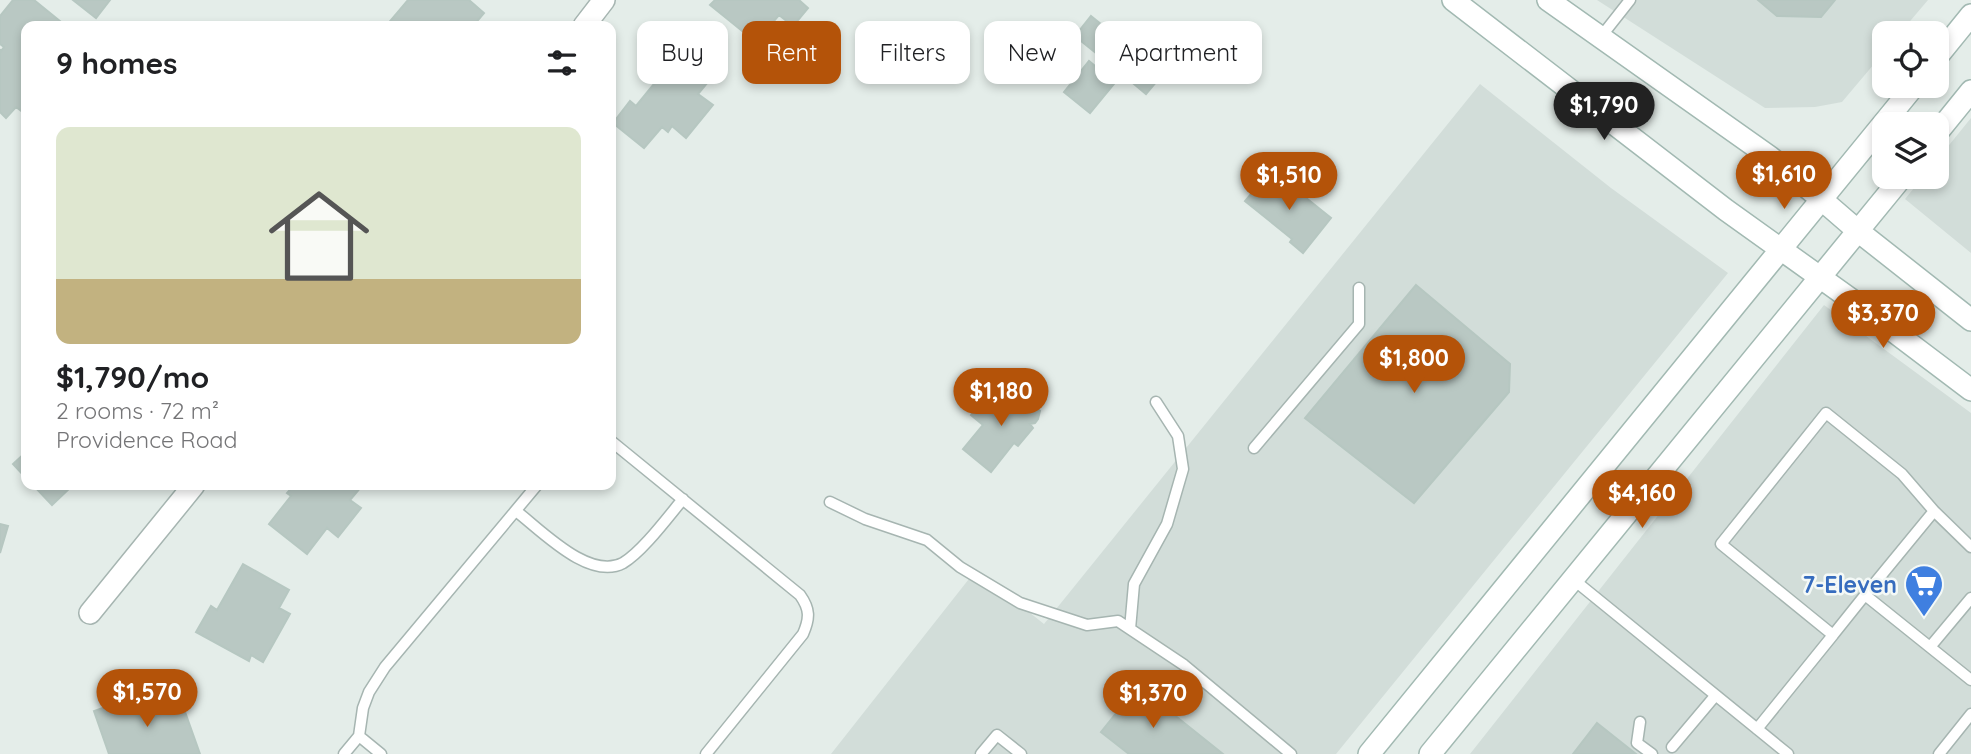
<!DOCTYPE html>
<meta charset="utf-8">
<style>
:root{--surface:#fff;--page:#f6f6f6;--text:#202124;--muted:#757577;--accent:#b45309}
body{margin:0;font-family:Quicksand,sans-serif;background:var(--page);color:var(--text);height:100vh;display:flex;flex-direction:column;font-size:26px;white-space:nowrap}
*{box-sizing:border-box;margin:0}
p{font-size:23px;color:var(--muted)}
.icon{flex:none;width:38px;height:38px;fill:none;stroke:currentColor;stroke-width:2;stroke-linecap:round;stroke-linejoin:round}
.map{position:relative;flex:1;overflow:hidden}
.sheet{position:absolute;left:21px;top:21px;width:595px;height:469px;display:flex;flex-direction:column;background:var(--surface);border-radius:14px;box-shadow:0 4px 10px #0003}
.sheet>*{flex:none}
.banner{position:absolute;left:637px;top:21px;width:665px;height:63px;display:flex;gap:14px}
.controls{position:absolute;left:1872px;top:21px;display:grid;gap:14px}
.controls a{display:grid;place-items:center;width:77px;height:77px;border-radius:14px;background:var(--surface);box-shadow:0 4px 10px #0003;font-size:35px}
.price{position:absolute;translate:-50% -60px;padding:0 16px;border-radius:24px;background:var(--accent);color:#fff;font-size:23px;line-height:46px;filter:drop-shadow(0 2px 4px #0008)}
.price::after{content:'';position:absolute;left:50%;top:42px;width:21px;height:16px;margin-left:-10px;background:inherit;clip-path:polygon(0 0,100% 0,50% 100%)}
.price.current{background:#222;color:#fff}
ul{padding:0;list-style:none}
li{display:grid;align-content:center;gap:14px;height:371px;padding:0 35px}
li span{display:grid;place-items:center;height:217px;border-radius:14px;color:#555}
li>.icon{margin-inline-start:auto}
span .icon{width:126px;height:126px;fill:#fffc;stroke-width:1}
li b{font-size:30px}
h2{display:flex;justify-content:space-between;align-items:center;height:84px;padding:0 35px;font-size:30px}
.chip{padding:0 24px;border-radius:14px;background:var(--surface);box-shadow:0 4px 10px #0003;font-size:24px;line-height:63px}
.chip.current{background:var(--accent);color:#fff}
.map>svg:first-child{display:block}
.built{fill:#d2ddd9}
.building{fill:#b9c8c3;stroke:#b6c7c1;stroke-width:2}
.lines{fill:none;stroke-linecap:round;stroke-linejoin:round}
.lane-casing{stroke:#a6b5b1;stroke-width:13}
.street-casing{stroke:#a6b5b1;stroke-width:24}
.secondary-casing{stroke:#a2b9b2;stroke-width:24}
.lane{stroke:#fff;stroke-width:10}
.street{stroke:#fff;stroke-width:21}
.secondary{stroke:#fff;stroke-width:21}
.labels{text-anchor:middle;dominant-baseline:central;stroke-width:5;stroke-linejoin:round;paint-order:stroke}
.shop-label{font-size:23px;font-weight:bold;fill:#366cbe;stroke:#f4f9f7;text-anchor:end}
</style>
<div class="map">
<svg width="1971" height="754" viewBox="0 0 1971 754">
<rect width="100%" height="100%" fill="#e4ede9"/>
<path class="built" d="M1597,0H1928L1900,33H1885V51L1842,102L1815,107L1765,108Z
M1480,84L1611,188L1728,273L1336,754H831L976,570L1044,624Z
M1971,118V253L1905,199L1923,177H1937V160Z
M1824,305L1971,413V754H1470Z"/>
<path class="building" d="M13,0H34L66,26H26V110L24,113L16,107L6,118L0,112V50L1,51L4,47L0,44V16Z
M73,0H110L96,18Z
M408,0H469L484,13L473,26H386Z
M715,0H799L808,8L793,26L779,15L756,42L710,5Z
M1758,0H1835L1821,17L1777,16Z
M1091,16L1122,41L1133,26L1150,39L1138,54L1163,74L1146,94L1122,74L1090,113L1064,92L1089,61L1101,71L1107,62L1075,36Z
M681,51L713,76L698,94L713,105L686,138L672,126L668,132L662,127L644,148L613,123L630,101L636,106Z
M1268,174L1296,197L1300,193L1331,218L1303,253L1290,242L1292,239L1245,201Z
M1416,285L1510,364L1509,392L1414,503L1305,418Z
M1009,386L1040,411L1038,419L1035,423L1030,424L1033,428L1018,446L1014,443L991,472L963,449L983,425L971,415L982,401L994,411L1001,402L998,400Z
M26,452V478L13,464Z
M33,485H73L52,505Z
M294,485H359L361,487L350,500L361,508L338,537L327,528L307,554L269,524L291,496L287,493Z
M0,524L8,526L0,553Z
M243,564L289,590L279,608L290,614L263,662L251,655L249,661L196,632L211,606L217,610Z
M1138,686L1223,754H1129L1101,732Z
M179,695L200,754H109L94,711L125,700L129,712Z
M1597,723L1636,754H1573Z"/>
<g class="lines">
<defs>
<path id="lane" d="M1600,38L1630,0
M611,441L800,595C810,609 810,618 803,634L706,754
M1254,448L1359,324V288
M830,502L865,519L927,540L960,567L1020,603L1087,625L1118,621L1184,665L1291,754
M516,511C541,530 589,581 623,563C642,552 668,517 683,499
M1934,511L1971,547
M1574,580L1788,754
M1130,629L1134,584L1167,524L1183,469L1178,436L1156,402
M1833,635L1865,595
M1930,647L1971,598
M1640,722L1637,743L1652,754
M1757,729L1833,635L1721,544L1826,413L1902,474L1934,511L1865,595L1971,680
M359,736L363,708L369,692L385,667L537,485
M1672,747L1715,696
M344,754L359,736L381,754
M981,754L997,735L1021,754
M1939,754L1971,714"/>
<path id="street" d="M584,26L604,0
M90,613L194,485"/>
<path id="secondary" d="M1453,0L1726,210L1856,303L1971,390
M1548,0L1770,157L1821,199L1858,231L1971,320
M1937,57L1971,15
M1937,133L1971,91
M1369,754L1914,86
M1430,754L1902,177"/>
</defs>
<use href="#lane" class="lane-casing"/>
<use href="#street" class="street-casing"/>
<use href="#secondary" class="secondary-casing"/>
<use href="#lane" class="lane"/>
<use href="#street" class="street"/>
<use href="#secondary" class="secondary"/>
</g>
<defs>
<symbol id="supermarket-pin" viewBox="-11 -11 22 30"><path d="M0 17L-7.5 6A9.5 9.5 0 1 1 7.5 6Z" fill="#3f7fe0" stroke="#f4f9f7"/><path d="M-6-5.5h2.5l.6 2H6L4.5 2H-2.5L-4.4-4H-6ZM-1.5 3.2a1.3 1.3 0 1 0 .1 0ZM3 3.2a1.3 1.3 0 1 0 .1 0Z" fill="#fff"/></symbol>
</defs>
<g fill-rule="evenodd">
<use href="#supermarket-pin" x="1902" y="562" width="44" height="60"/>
</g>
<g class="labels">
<g class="shop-label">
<text x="1897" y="584">7-Eleven</text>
</g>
</g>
</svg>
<div class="controls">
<a><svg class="icon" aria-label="locate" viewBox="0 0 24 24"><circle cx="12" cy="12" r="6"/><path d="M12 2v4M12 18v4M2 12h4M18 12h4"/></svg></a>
<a><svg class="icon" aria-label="layers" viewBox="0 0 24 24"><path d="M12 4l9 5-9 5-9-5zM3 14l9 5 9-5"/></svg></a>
</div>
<b class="price current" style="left:1604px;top:142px">$1,790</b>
<b class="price" style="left:1784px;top:211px">$1,610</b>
<b class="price" style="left:1289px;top:212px">$1,510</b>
<b class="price" style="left:1883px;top:350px">$3,370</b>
<b class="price" style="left:1414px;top:395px">$1,800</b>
<b class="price" style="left:1001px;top:428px">$1,180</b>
<b class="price" style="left:1642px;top:530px">$4,160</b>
<b class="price" style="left:147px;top:729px">$1,570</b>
<b class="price" style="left:1153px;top:730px">$1,370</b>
<div class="banner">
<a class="chip">Buy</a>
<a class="chip current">Rent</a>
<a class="chip">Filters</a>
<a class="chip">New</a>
<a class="chip">Apartment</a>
</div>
<section class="sheet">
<h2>9 homes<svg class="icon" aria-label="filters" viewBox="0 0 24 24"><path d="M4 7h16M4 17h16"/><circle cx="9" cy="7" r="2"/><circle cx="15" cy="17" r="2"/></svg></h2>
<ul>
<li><span style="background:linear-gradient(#dfe7d0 70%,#c2b280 0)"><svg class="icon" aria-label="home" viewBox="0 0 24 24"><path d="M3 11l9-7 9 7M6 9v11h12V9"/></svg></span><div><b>$1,790/mo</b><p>2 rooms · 72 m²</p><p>Providence Road</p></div></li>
</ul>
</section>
</div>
